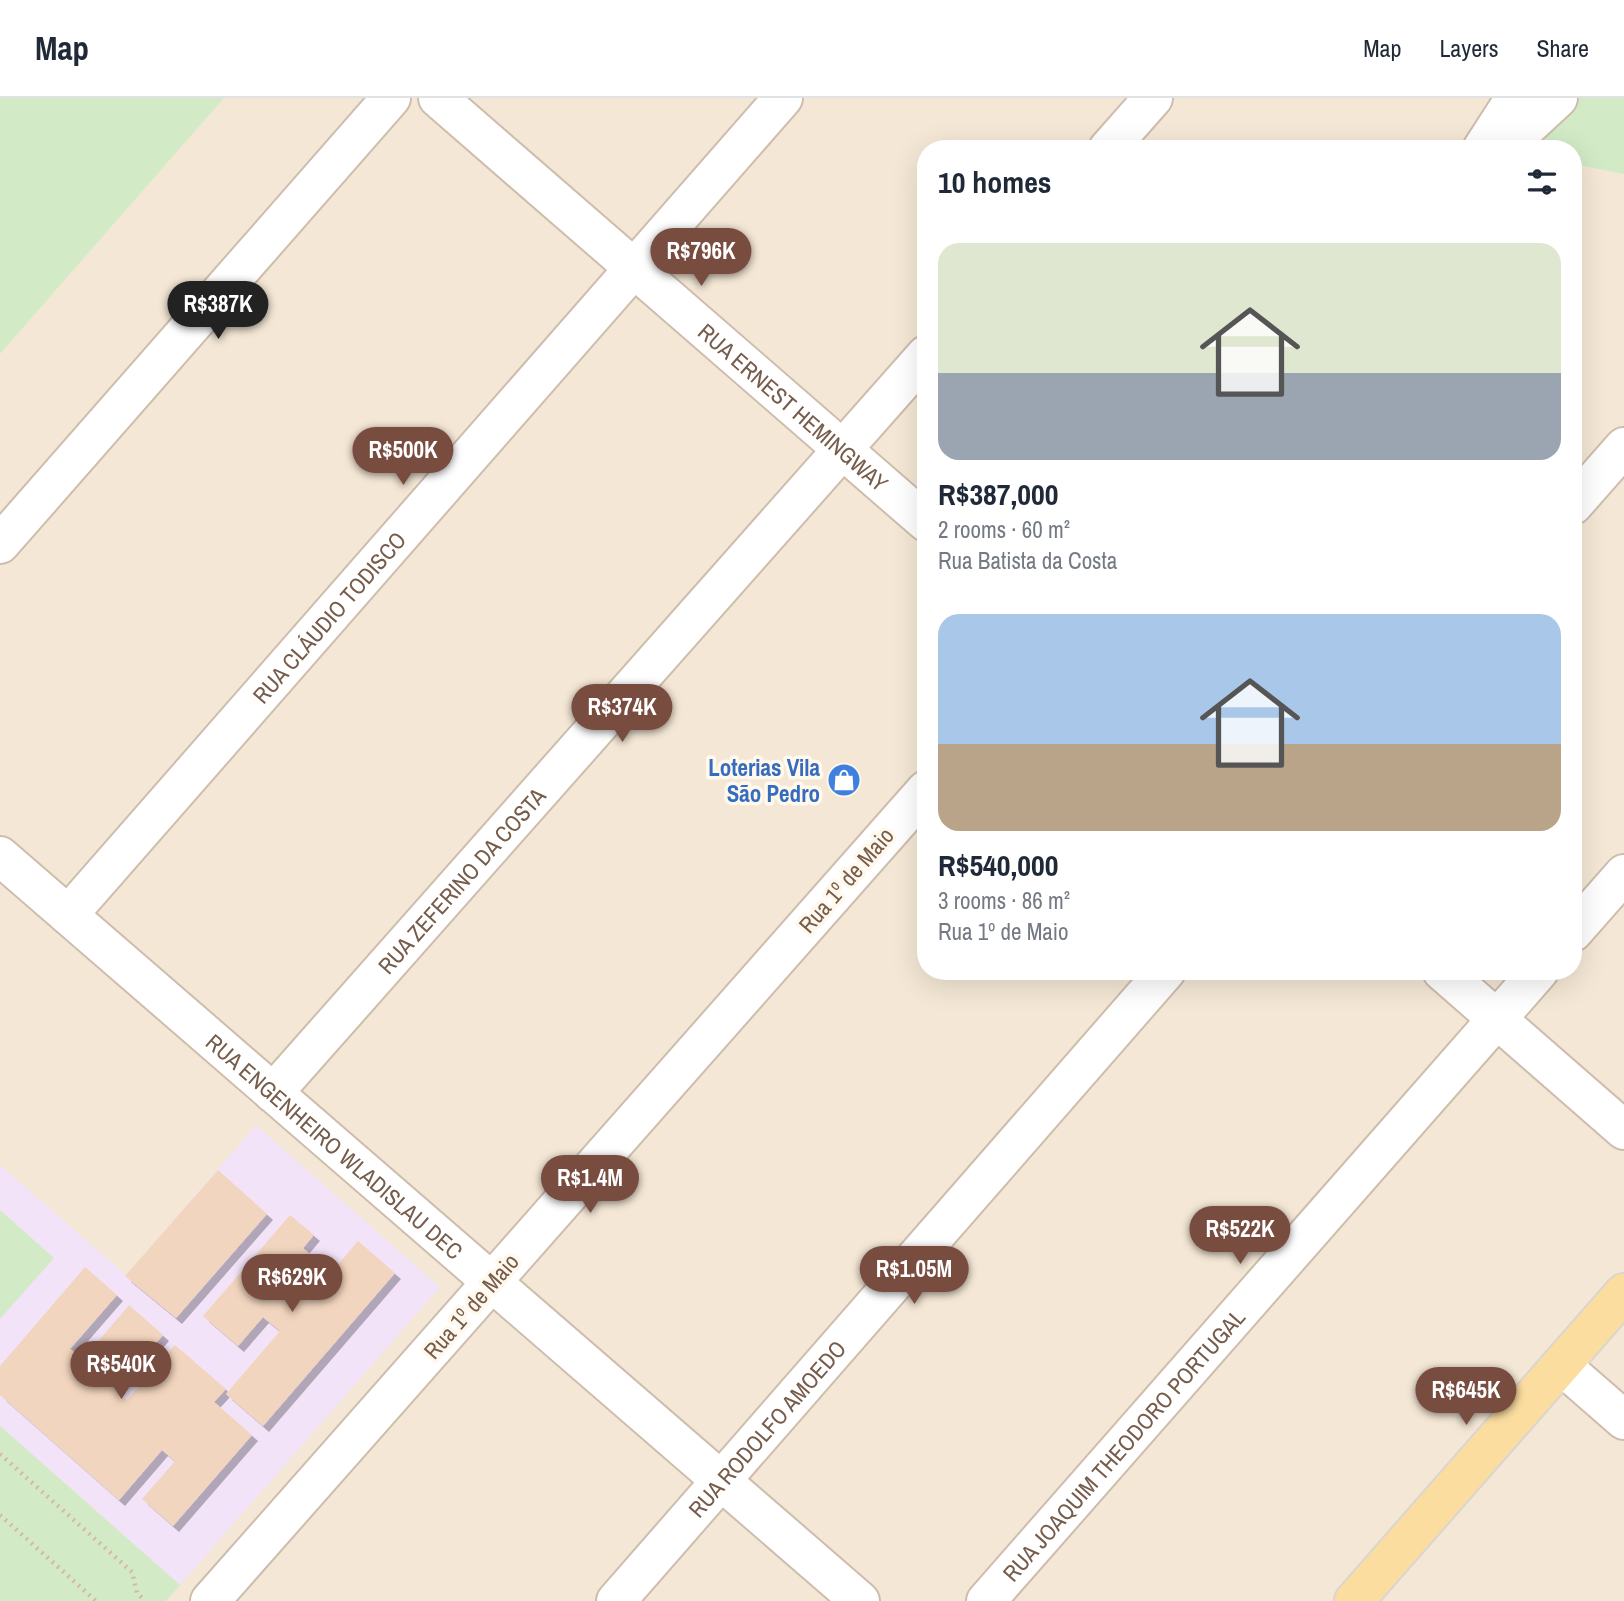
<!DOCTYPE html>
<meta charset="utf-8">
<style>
:root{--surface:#fff;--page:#f2f2f3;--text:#1f2937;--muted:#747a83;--line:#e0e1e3;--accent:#794c40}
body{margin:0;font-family:"Archivo Narrow",sans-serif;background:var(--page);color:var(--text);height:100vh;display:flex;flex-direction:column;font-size:26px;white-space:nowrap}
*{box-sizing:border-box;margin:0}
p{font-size:23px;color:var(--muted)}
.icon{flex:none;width:38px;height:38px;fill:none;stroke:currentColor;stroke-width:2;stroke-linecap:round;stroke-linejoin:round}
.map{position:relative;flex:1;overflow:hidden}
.side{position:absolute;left:917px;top:42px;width:665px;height:840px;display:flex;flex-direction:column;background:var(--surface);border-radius:28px;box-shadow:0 7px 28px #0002}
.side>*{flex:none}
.price{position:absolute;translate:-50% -60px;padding:0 16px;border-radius:24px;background:var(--accent);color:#fff;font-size:23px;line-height:46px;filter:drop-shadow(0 2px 4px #0008)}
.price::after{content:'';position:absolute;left:50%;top:42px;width:21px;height:16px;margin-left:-10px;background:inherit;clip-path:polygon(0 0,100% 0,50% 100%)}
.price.selected{background:#222;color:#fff}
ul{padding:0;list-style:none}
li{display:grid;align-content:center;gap:14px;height:371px;padding:0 21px}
li span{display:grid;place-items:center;height:217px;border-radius:21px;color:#555}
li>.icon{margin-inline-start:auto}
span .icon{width:126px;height:126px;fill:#fffc;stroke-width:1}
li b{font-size:30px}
h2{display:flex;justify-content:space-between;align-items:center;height:84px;padding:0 21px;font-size:30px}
header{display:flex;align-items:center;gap:42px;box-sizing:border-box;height:98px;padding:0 35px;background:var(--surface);border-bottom:2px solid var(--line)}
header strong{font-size:33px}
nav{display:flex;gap:38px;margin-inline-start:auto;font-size:24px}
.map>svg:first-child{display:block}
.residential{fill:#f4e7d5;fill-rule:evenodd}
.education{fill:#f2e3f9}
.green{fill:#d2eac5}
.building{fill:#f2d5be;filter:url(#shadow)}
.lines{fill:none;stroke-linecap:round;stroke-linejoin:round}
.minor-casing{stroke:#cebdad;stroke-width:42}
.major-casing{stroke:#dbd5d0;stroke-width:42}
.path{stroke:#d7b9a1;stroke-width:4.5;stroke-dasharray:2 5;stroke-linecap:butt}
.minor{stroke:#fff;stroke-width:38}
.major{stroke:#fbdda0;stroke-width:38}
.labels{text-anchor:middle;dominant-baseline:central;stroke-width:7;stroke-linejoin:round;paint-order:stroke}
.street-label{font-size:23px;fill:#765c4b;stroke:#fff9ed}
.shop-label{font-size:23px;font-weight:bold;fill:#366cbe;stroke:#fff9ed;text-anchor:end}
</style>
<header>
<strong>Map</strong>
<nav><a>Map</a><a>Layers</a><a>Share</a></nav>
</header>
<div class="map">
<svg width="1624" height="1503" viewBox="0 0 1624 1503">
<defs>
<filter id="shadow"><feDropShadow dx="6" dy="6" stdDeviation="0" flood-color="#0004"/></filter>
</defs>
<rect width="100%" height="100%" fill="#fcf5e7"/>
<path class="residential" d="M224,0H1624V1503H0V256ZM926,51H1573V873H926Z"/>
<path class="education" d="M256,1027L440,1189L180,1487L0,1328V1067L126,1177Z"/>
<path class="green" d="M0,0H224L0,256Z
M1488,0H1624V76L1574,66L1573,51C1564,51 1554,52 1545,51C1528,48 1497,15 1488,0Z
M0,1112L54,1160L0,1221Z
M0,1328L180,1487L166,1503H0Z"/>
<path class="building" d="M218,1072L267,1116L176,1220L125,1178Z
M290,1117L314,1137L303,1150L316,1162L292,1190L307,1203L358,1143L395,1175L263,1328L226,1296L280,1233L263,1219L238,1248L203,1218Z
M85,1169L117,1197L70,1251L83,1261L129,1207L163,1237L115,1292L127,1302L175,1247L226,1291L214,1304L252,1337L173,1428L142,1401L175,1363L162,1352L119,1402L0,1297V1268Z"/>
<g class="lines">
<defs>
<g id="minor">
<path id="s1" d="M438,0L926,424"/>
<path d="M1108,51L1153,0"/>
<path d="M1482,51L1515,0"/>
<path d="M1503,51L1558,0"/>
<path d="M1573,407L1624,349"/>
<path d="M0,446L391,0"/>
<path id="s2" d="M0,758L860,1503"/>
<path id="s3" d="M68,817L783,0"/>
<path d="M1573,834L1624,776"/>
<path d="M1442,873L1624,1032"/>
<path id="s4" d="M273,995L926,257"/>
<path d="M1561,1267L1624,1322"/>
<path d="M210,1503L926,692"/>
<path id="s5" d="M616,1503L1166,873"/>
<path id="s6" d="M986,1503L1539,873"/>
</g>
<path id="major" d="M1354,1503L1624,1195"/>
</defs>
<use href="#minor" class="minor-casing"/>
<use href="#major" class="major-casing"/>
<path class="path" d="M0,1356L132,1474L137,1495L145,1503
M0,1417L96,1503"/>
<use href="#minor" class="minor"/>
<use href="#major" class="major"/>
</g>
<defs>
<symbol id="shop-disc" viewBox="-11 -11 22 22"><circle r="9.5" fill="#3f7fe0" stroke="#fff9ed"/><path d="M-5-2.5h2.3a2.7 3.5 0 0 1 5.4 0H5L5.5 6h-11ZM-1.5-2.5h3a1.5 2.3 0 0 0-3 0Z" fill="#fff"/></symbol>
</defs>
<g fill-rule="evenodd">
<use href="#shop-disc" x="825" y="663" width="38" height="38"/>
</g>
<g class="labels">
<g class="street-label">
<text stroke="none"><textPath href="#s1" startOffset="471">RUA ERNEST HEMINGWAY</textPath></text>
<text stroke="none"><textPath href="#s3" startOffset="396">RUA CLÁUDIO TODISCO</textPath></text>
<text transform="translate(846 782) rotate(-49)">Rua 1º de Maio</text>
<text stroke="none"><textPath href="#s4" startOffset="284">RUA ZEFERINO DA COSTA</textPath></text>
<text stroke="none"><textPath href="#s2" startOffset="443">RUA ENGENHEIRO WLADISLAU DEC</textPath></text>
<text transform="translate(471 1208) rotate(-49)">Rua 1º de Maio</text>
<text stroke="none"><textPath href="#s5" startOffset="229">RUA RODOLFO AMOEDO</textPath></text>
<text stroke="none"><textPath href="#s6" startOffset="208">RUA JOAQUIM THEODORO PORTUGAL</textPath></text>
</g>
<g class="shop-label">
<text x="820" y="669">Loterias Vila<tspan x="820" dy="26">São Pedro</tspan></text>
</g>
</g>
</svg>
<b class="price" style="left:701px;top:190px">R$796K</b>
<b class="price selected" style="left:218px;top:243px">R$387K</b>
<b class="price" style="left:403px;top:389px">R$500K</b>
<b class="price" style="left:622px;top:646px">R$374K</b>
<b class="price" style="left:590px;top:1117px">R$1.4M</b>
<b class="price" style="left:1240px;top:1168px">R$522K</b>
<b class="price" style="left:914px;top:1208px">R$1.05M</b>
<b class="price" style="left:292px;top:1216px">R$629K</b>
<b class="price" style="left:121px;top:1303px">R$540K</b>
<b class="price" style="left:1466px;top:1329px">R$645K</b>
<section class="side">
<h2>10 homes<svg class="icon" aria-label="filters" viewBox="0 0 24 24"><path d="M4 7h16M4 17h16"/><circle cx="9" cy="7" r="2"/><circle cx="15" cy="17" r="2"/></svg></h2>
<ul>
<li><span style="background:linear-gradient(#dfe7d0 60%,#9aa5b1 0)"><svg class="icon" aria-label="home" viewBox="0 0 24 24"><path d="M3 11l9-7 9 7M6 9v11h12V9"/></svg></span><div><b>R$387,000</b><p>2 rooms · 60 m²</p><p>Rua Batista da Costa</p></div></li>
<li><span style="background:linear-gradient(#a9c7e8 60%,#b9a48a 0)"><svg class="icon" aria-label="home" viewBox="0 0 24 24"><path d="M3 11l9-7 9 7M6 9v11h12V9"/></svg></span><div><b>R$540,000</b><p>3 rooms · 86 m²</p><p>Rua 1º de Maio</p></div></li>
</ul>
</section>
</div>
